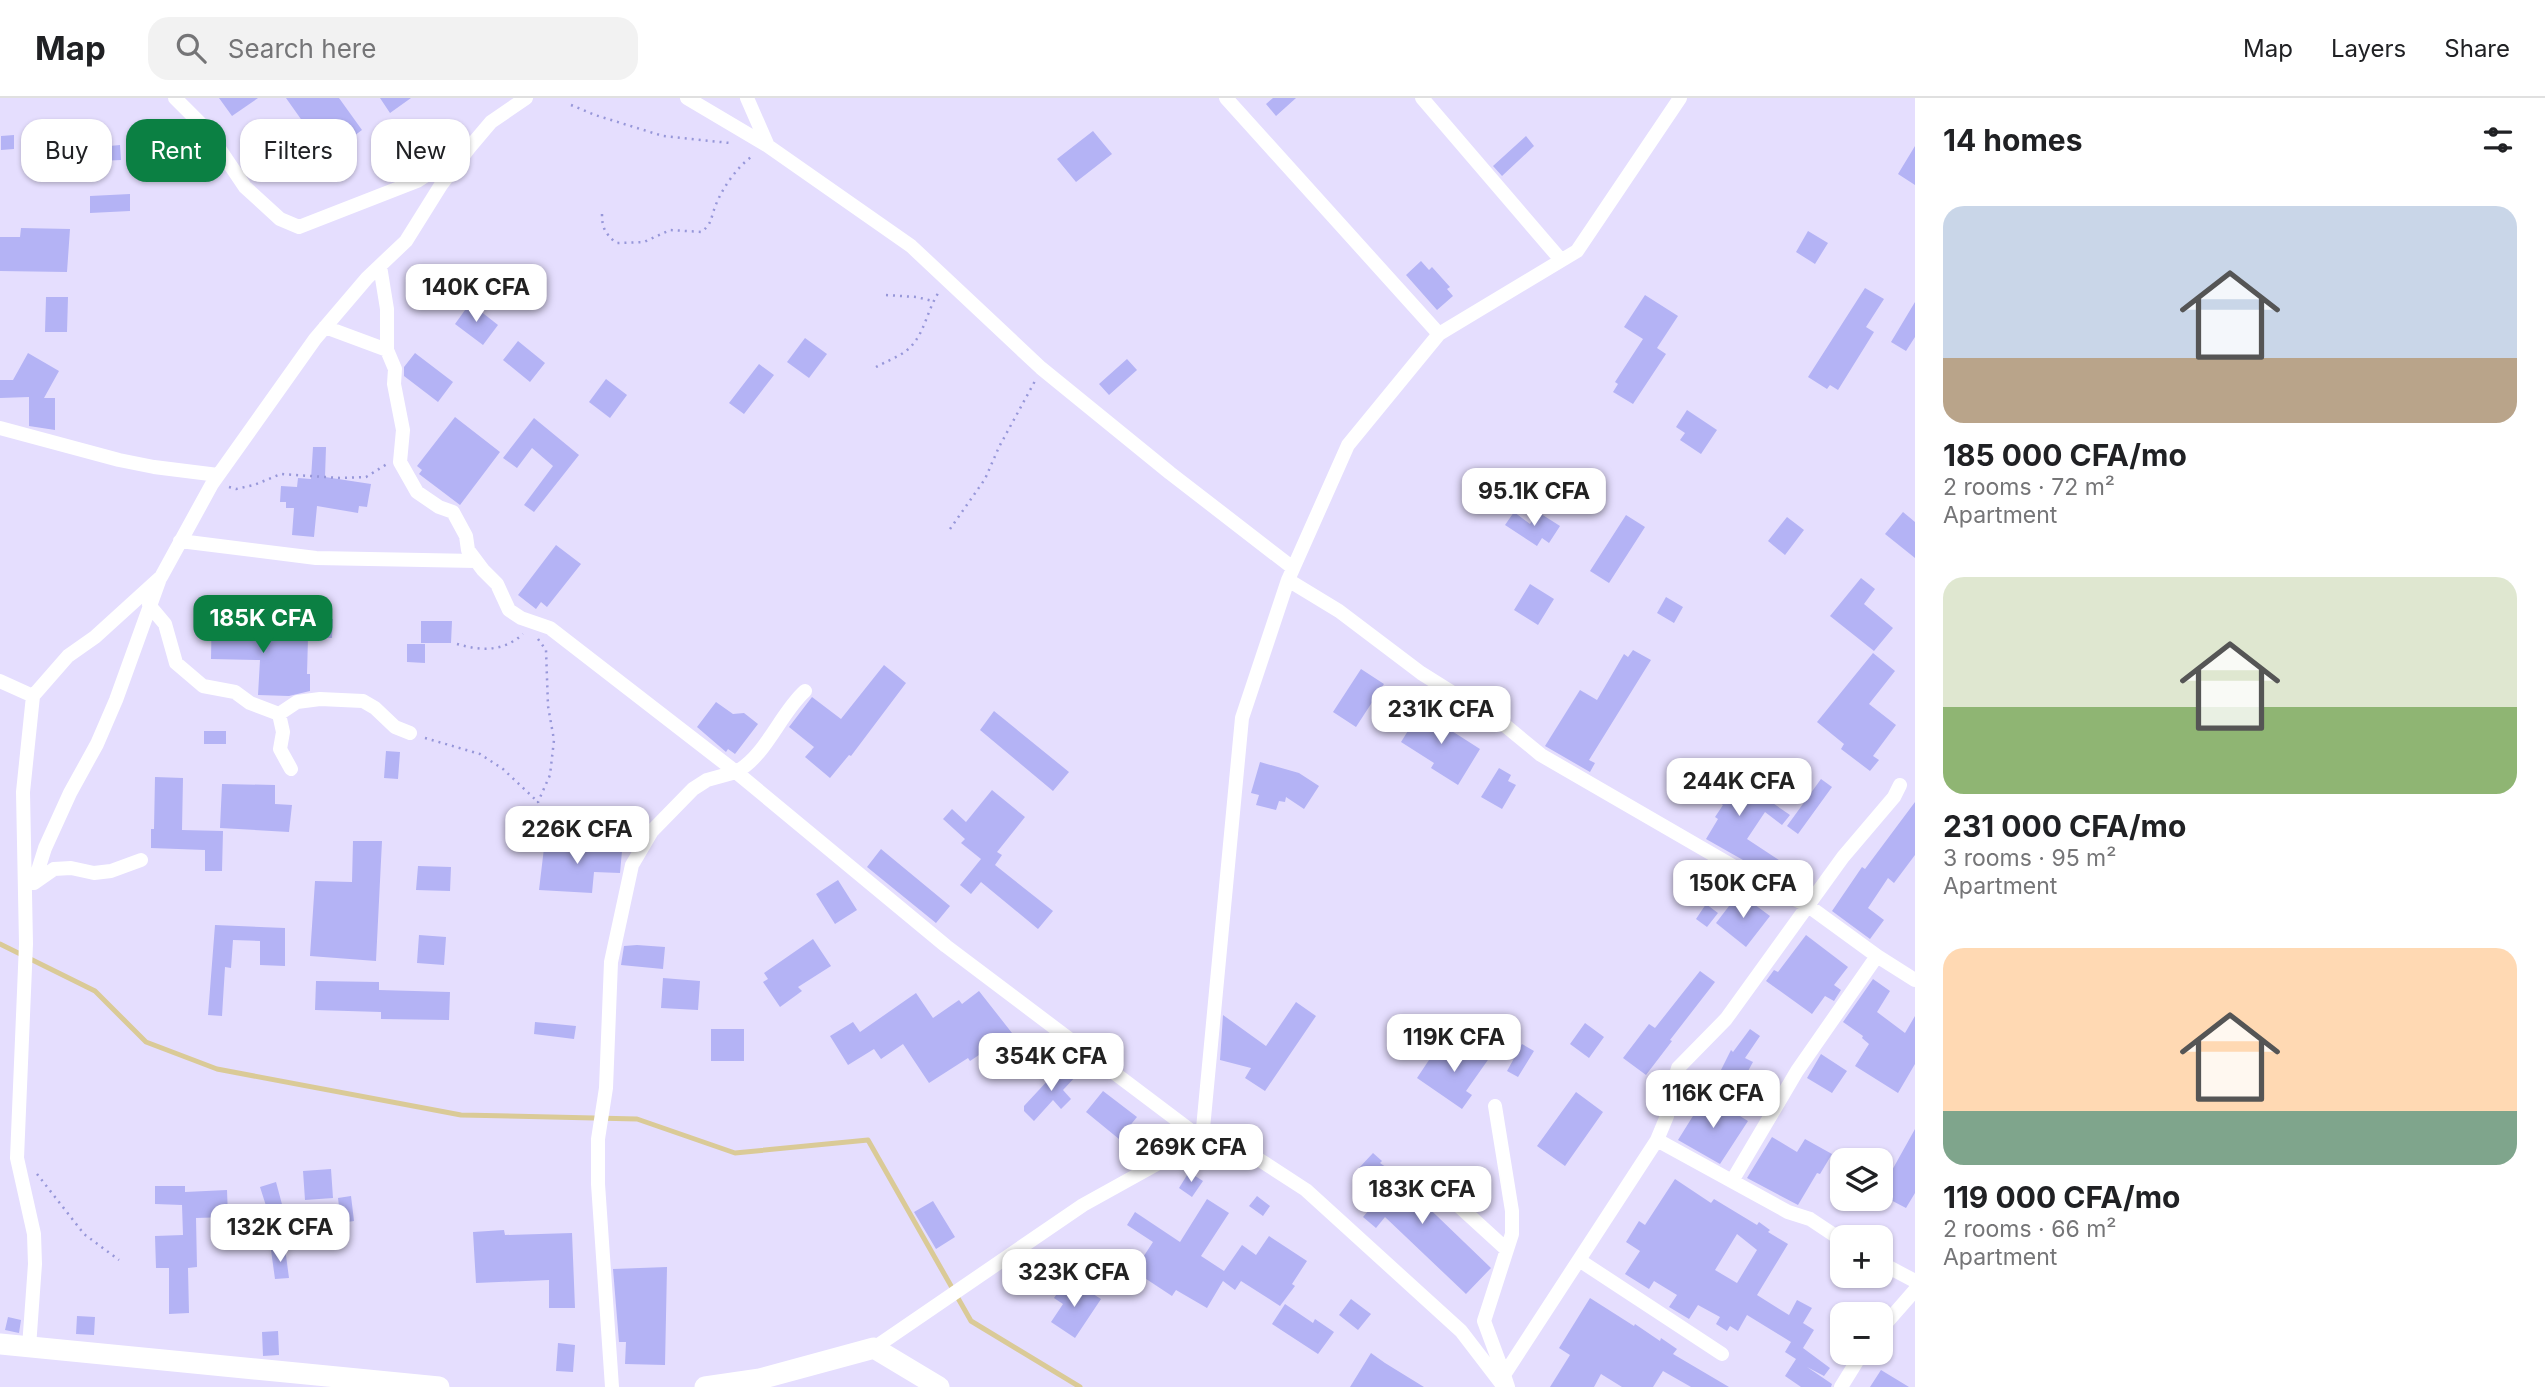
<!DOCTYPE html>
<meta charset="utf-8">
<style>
:root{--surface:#fff;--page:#f2f2f2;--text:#202124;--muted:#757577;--line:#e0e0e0;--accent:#0b8043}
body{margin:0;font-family:Inter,sans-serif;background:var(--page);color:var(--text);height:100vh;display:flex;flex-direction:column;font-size:26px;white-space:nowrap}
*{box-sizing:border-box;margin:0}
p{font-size:23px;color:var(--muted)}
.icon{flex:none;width:38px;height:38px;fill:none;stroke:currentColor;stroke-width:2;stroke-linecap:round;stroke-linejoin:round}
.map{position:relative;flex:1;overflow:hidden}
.sheet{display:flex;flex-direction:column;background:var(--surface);width:630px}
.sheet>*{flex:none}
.hud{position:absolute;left:21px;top:21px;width:665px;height:63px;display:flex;gap:14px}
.tools{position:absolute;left:1830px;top:1050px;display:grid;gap:14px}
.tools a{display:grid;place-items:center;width:63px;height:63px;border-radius:14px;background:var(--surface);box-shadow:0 2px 5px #0004;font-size:35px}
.price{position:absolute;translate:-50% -60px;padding:0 16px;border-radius:14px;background:#fff;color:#222;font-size:23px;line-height:46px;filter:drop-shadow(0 2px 4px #0008)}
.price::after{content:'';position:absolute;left:50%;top:42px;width:21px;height:16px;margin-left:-10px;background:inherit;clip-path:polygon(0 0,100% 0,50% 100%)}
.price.selected{background:var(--accent);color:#fff}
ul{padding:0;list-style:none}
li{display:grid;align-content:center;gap:14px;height:371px;padding:0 28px}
li span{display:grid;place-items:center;height:217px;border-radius:21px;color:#555}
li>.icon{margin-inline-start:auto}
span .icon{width:126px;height:126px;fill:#fffc;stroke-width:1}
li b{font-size:30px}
h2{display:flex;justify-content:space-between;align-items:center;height:84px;padding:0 28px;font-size:30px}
.pill{padding:0 24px;border-radius:21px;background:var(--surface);box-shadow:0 2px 5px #0004;font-size:24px;line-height:63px}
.pill.selected{background:var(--accent);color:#fff}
header{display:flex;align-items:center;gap:42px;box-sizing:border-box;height:98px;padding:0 35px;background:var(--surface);border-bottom:2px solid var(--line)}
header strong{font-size:33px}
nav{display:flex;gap:38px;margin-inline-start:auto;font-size:24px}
.search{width:490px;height:63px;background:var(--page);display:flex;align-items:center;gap:18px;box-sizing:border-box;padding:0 24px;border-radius:21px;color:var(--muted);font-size:26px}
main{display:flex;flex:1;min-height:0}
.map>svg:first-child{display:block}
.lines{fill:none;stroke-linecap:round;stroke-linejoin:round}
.stream{stroke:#daca97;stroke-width:5}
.building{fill:#b4b3f5;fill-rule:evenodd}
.path{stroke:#9797d9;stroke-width:2.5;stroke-dasharray:2 5;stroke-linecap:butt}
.minor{stroke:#fff;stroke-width:14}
.secondary{stroke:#fff;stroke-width:21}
</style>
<header>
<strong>Map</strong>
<div class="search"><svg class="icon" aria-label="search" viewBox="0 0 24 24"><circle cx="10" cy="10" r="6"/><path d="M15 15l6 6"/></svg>Search here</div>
<nav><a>Map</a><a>Layers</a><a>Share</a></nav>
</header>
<main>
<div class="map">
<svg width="1915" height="1289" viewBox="0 0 1915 1289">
<rect width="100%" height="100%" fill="#e5defe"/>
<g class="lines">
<path class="stream" d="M0,846L95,893L146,944L217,971L461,1017L637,1021L735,1055L868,1042L971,1223L1080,1289"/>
</g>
<path class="building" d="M219,0H258L232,18Z
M286,0H339L362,32L327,58Z
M380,0H411L390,15Z
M1273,0H1296L1276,18L1266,6Z
M1093,33L1112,56L1076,84L1057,61Z
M14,37V51L1,52V38Z
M1526,38L1534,48L1502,78L1493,68Z
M120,47L121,62L100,63L99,49Z
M1915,48V87L1898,76Z
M130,96V113L90,115V98Z
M21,130L70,131L67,174L0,173V139H20Z
M1808,133L1828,145L1815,166L1796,154Z
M1421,163L1429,172L1432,169L1450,189L1447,191L1453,198L1437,212L1406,177Z
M1865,190L1884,201L1866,229L1874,234L1838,292L1830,287L1827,291L1808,279Z
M1645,197L1678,218L1657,250L1666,256L1633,306L1613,294L1618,286L1615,284L1643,241L1624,229Z
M46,199H68L67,234H45Z
M1915,204V239L1906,253L1891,244Z
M470,205L498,227L483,247L455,226Z
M805,240L827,256L809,280L787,264Z
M518,243L545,265L530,284L503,262Z
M28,255L59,273L44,300H55V332L29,328V299L0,300V282H13Z
M415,255L453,284L438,304L404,278V269Z
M1127,261L1137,272L1109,297L1099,286Z
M759,266L774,277L744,316L729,305Z
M606,281L627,297L610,320L589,304Z
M1687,312L1717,332L1701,356L1680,342L1685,335L1676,329Z
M455,319L500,354L460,407L419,376L422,372L417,368Z
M534,320L579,357L534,414L524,407L553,368L532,350L517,370L503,360Z
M313,349H326L325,379L371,386L367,409L359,408L358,415L317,408L314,439L292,437L294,410H286V404H280L281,388L297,389L298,380L311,381Z
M1514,414L1530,426L1538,414L1560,428L1549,445L1542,440L1537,448L1505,427Z
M1903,414L1915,424V460L1885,436Z
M1626,417L1645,429L1609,485L1590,473Z
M1787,419L1804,432L1785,457L1768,443Z
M556,447L581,466L547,509L541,504L536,511L518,497Z
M1861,480L1875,491L1864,506L1893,530L1874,553L1830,518Z
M1530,486L1554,501L1538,527L1514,512Z
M1666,499L1683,509L1674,525L1657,515Z
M212,502H228V536L308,540L307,576H310V593L289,598L258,597L260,562L211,561Z
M310,521H333L332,540H310Z
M421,523H452L451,545H421Z
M407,546H425V565L407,564Z
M1633,552L1651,562L1589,662L1595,665L1590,674L1545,648L1580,592L1597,602L1624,556L1628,559Z
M1873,555L1895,573L1869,606L1896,627L1873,658L1879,662L1870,673L1841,651L1844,646L1817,624Z
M884,567L906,585L851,658L849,657L830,680L805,659L814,649L789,629L812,599L841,621Z
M1361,571L1384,586L1356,629L1333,614Z
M716,604L733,616L744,615L758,626L735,656L728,651L726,654L697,629Z
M1421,612L1432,619L1435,615L1448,623L1444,628L1480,651L1458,687L1431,670L1434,665L1401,644Z
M994,613L1069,674L1053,693L980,632Z
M204,633H226V646H204Z
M386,653L400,654L398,681L384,680Z
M1691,661L1714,677L1718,670L1738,681L1790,717L1782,727L1765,714L1747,741L1797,774L1789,788L1706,741L1718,721L1715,719L1723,707L1679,679Z
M1260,664L1299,675L1319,688L1304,711L1286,699L1285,704L1279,703L1276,712L1256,707L1259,697L1251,695Z
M1499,670L1511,677L1508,683L1516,687L1502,711L1481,699Z
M155,679L183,680L182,732L223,733L222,773H205V752L151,750V731H154Z
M1821,681L1832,689L1798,736L1787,728Z
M222,686L275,687V706L292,707L289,734L220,730Z
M992,692L1025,719L997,754L1002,757L995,767L1053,813L1038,831L981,784L971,796L960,787L981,761L961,745L965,741L943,721L952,711L966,724Z
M1915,704V757L1894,785L1888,780L1868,810L1884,822L1870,841L1832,813L1862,769L1865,771Z
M353,743H382L376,863L310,858L315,783L352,784Z
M548,746L617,747L616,753H622L620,775L594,774L592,795L539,792L544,750H548Z
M881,751L950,808L936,825L867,769Z
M418,768L451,769L450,793L416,792Z
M838,782L857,812L835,826L816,796Z
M1739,795L1770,818L1746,849L1716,825Z
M1706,806L1718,815L1707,829L1696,821Z
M215,827L285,830V868L260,867V843L233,842L231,870L225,869L222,918L208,917Z
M419,837L446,839L444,867L417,865Z
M1806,837L1848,869L1834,887L1841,892L1834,903L1825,898L1812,916L1766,883L1774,872L1778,874Z
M813,841L831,868L798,889L802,893L780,909L763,884L768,881L764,875Z
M637,847L665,849L663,871L621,867L624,848Z
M1700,873L1715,884L1670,942L1672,943L1646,977L1623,960L1649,926L1655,930Z
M663,880L700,883L698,912L661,910Z
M1873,881L1890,893L1877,914L1905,935L1915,918V966L1898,995L1855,968L1869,946L1862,940L1863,938L1843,924Z
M316,883L379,884V892L450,894L449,922L381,921V914L315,912Z
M979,893L1012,935L970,963L968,960L929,985L903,946L881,961L874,951L848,967L830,938L853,924L860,934L916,895L933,920L959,902L962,906Z
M1296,904L1316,918L1265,993L1245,980L1251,970L1220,962L1223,917L1266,948Z
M535,924L576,928L574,941L534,936Z
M1585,925L1604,939L1589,960L1570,946Z
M711,931H744V963H711Z
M1750,931L1760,938L1745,960L1753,964L1742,984L1721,972L1731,952L1733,954Z
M1469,943L1490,959L1466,993L1472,997L1462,1011L1417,980L1435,953L1451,964Z
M1522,946L1534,953L1518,979L1507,973Z
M1821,956L1847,973L1832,995L1807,980Z
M1064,965L1077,977L1063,992L1071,1001L1061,1011L1053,1002L1034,1023L1024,1013V1008Z
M1103,993L1137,1019L1119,1041L1086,1014Z
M1576,994L1603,1014L1565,1068L1537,1048Z
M1706,997L1748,1023L1720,1066L1678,1042Z
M1915,1031V1095L1906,1110L1881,1097V1092Z
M1772,1039L1797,1054L1805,1041L1832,1056L1820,1076L1817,1075L1798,1107L1747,1080Z
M1373,1055L1382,1063L1380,1065L1413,1088L1410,1092L1491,1170L1466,1196L1385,1119L1376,1130L1363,1119L1381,1098L1370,1090L1374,1084L1359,1070Z
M331,1071L333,1100L305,1102L303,1073Z
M1189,1074L1203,1083L1192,1099L1179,1090Z
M1675,1081L1711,1105L1714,1101L1757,1127L1759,1124L1770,1132L1768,1134L1788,1146L1757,1197L1789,1217L1797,1202L1812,1210L1803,1225L1814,1232L1803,1250L1830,1270L1824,1278L1807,1269L1832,1286L1831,1289H1801L1785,1278L1796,1261L1785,1254L1791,1244L1747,1217L1738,1233L1730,1228L1727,1233L1716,1226L1720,1219L1698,1207L1689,1221L1669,1209L1677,1197L1654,1183L1649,1191L1625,1176L1640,1153L1626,1144L1639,1123L1645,1127ZM1737,1136L1757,1152L1737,1185L1715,1172Z
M276,1084L283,1110L268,1114L260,1089Z
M155,1088H185V1094L227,1092L228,1119L196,1120L197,1169L188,1170L189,1215L169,1216V1170H156L155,1138L183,1137L182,1107L155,1106Z
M351,1098L354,1123L341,1125L338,1100Z
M1257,1098L1270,1108L1263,1118L1249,1108Z
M1207,1101L1229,1115L1201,1158L1224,1173L1242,1147L1256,1157L1269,1138L1307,1163L1292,1186L1295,1188L1280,1208L1241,1183L1235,1192L1223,1183L1207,1210L1176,1192L1172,1198L1134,1173L1153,1144L1127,1127L1135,1114L1180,1144Z
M933,1103L955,1139L936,1151L914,1114Z
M504,1132L505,1137L572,1135L575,1210H549V1182L476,1185L473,1134Z
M285,1150L289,1180L275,1181L271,1152Z
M667,1169L665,1267L625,1266L626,1244H619L613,1171Z
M1064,1185L1073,1191L1077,1186L1101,1201L1075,1240L1051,1224L1063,1206L1054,1200Z
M1590,1200L1634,1228L1635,1226L1660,1243L1661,1240L1677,1251L1673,1256L1729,1289H1691L1663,1273L1653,1289H1622L1601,1276L1594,1289H1550L1570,1257L1559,1250Z
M1351,1201L1371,1216L1358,1232L1339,1217Z
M1285,1206L1313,1225L1315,1221L1334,1234L1318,1256L1272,1226Z
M77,1218L95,1219L94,1237L76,1236Z
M8,1219L21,1222L19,1235L5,1232Z
M278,1233L279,1257L263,1258L262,1234Z
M558,1245L575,1247L573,1274L556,1273Z
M1371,1255L1385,1265L1424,1289H1350Z
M1881,1272L1909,1289H1870Z"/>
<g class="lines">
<path class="path" d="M571,7L595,17L663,38L730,45
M602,116C602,130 605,135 616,145L644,144L670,132L702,134C713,123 710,122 715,109C721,92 738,67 753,58
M886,197L916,199L933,203
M876,269C885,264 898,259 906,253C925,238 926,213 939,194
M229,389L236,391L254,387L281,376L340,380L366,379L387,366
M950,431L985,381L999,349L1035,283
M538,541L546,552L548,608L554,642L550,677L538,704L543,722L557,740L628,747
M457,546C481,553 503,554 523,536
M425,640L480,656L503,671L538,704
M37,1076L84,1136L119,1162"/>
<path class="minor" d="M175,0L206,31L245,89L280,121L299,129L417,83L462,54
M687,0L768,48
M747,0L768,48L911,148L1041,270L1170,375L1293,470
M1226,0L1439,236
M1422,0L1561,162
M380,168L387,211V252L395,271L394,286L403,332L400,364L417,394L439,409L453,414L466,438L468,452L483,472L497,486L509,512L521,520L550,530L736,674C766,658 781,614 805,593
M325,229L387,252
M0,330L119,362L154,369L218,377
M180,443L316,460L476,463
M1288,482L1339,513L1421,575L1507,629L1541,657L1769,789L1807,807L1877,858L1915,882
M149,507L165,526L176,565L203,588L235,594L250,605L279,616
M0,583L33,598
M279,616L297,604L320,601L363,603L375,610L395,629L410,635
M279,616L283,634L280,651L291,671
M34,785L45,750L70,695L97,646L116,602L159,483
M34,785L54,771L71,770L94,775L111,773L141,762
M1495,1008L1512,1113V1136L1484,1223L1504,1277
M1202,1041L1242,620L1288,482L1348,347L1439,236L1577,153L1680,0
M1657,1042L1788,1114L1810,1121L1843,1143
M1426,1078L1506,1151
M1732,1083L1797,973L1877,858
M1579,1162L1722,1256
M1881,1165L1915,1183
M1881,1231L1915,1192
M29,1249L35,1166L34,1136L17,1060L26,846L23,694L33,598L68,558L95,539L161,479L212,386L315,241L367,180L406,143L441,87L469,50L491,24L526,0
M874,1250L1083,1107L1202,1041L1249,1055L1306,1092L1461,1233L1504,1289
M612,1289L598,1086V1041L606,990L611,864L632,767L652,733L693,691L707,682L736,674L946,848L1202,1041
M1508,1289L1504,1277L1657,1042L1667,1018L1670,996L1678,970L1726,921L1843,759L1894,699L1900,687
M1841,1289L1862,1255"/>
<path class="secondary" d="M0,1246L439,1289
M705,1289L760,1281L874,1250L939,1289"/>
</g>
</svg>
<div class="tools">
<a><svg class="icon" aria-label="layers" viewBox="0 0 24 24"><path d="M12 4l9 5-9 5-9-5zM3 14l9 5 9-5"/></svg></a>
<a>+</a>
<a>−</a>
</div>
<b class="price" style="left:476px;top:226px">140K CFA</b>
<b class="price" style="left:1534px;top:430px">95.1K CFA</b>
<b class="price selected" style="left:263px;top:557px">185K CFA</b>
<b class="price" style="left:1441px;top:648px">231K CFA</b>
<b class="price" style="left:1739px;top:720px">244K CFA</b>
<b class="price" style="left:577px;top:768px">226K CFA</b>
<b class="price" style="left:1743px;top:822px">150K CFA</b>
<b class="price" style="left:1454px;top:976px">119K CFA</b>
<b class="price" style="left:1051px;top:995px">354K CFA</b>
<b class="price" style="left:1713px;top:1032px">116K CFA</b>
<b class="price" style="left:1191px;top:1086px">269K CFA</b>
<b class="price" style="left:1422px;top:1128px">183K CFA</b>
<b class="price" style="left:280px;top:1166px">132K CFA</b>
<b class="price" style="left:1074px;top:1211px">323K CFA</b>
<div class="hud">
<a class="pill">Buy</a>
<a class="pill selected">Rent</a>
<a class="pill">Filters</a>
<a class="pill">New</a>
</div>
</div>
<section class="sheet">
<h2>14 homes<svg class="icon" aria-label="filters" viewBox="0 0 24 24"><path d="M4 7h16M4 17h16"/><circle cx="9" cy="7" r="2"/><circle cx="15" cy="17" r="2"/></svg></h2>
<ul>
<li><span style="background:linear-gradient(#c9d6e8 70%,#b9a48a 0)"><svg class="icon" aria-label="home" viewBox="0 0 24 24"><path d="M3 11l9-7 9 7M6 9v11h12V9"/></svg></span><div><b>185 000 CFA/mo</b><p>2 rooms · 72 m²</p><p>Apartment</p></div></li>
<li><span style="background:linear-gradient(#dfe7d0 60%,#8fb573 0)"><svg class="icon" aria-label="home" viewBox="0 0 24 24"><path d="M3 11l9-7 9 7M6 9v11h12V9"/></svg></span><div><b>231 000 CFA/mo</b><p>3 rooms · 95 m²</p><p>Apartment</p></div></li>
<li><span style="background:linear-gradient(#ffd9b3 75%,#7fa58c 0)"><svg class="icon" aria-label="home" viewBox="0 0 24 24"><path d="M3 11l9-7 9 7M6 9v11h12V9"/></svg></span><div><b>119 000 CFA/mo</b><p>2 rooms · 66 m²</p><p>Apartment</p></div></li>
</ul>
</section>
</main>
